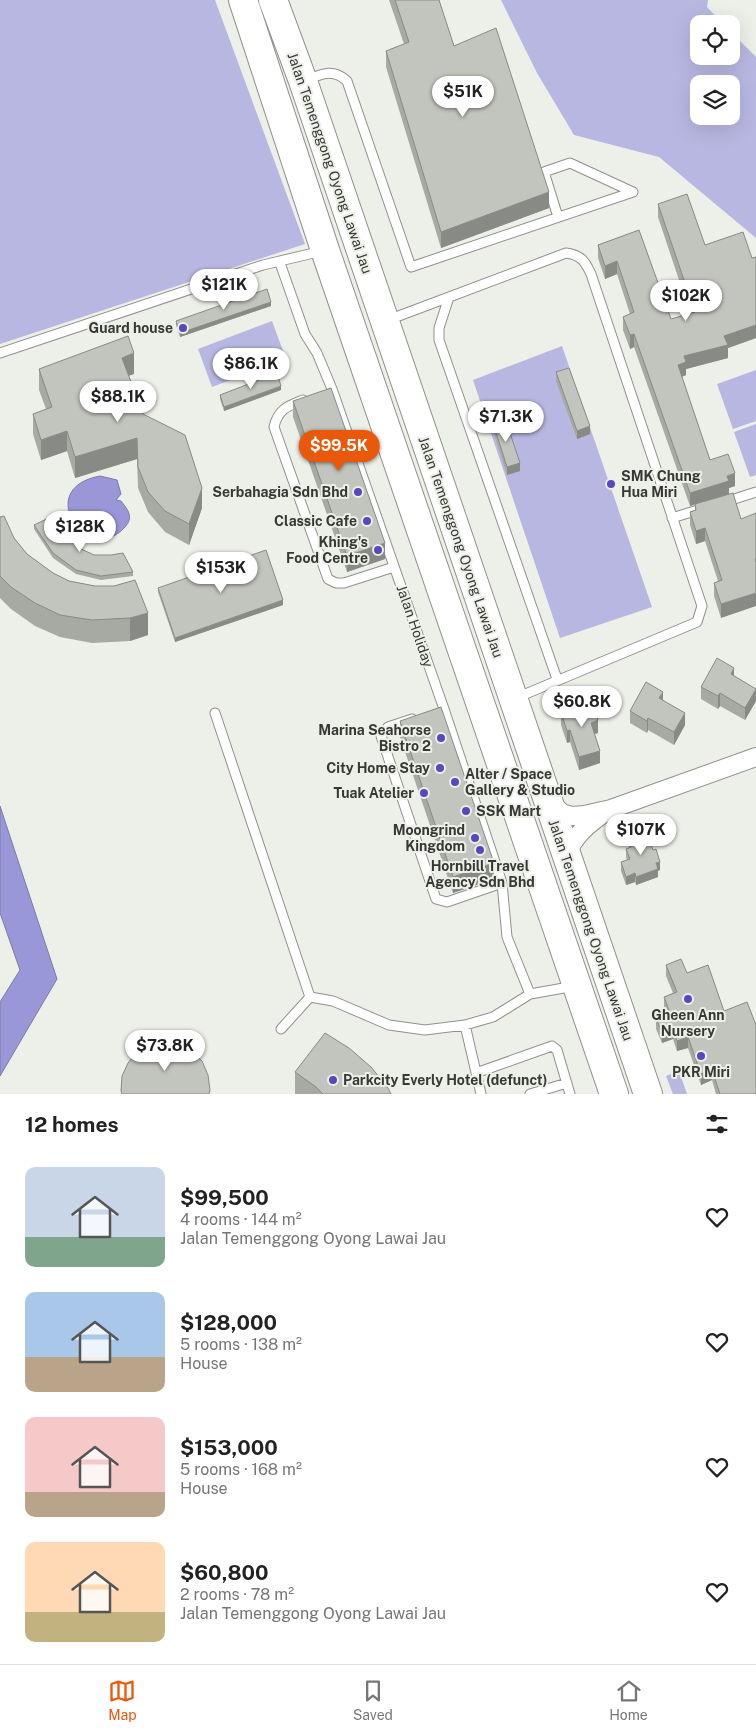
<!DOCTYPE html>
<meta charset="utf-8">
<style>
:root{--surface:#fff;--page:#f2f2f2;--text:#222;--muted:#767676;--line:#e0e0e0;--accent:#ea580c}
body{margin:0;font-family:"Public Sans",sans-serif;background:var(--page);color:var(--text);height:100vh;display:flex;flex-direction:column;font-size:19px;white-space:nowrap}
*{box-sizing:border-box;margin:0}
p{font-size:16px;color:var(--muted)}
.icon{flex:none;width:28px;height:28px;fill:none;stroke:currentColor;stroke-width:2;stroke-linecap:round;stroke-linejoin:round}
.map{position:relative;height:1094px;overflow:hidden}
.drawer{display:flex;flex-direction:column;background:var(--surface);flex:1}
.drawer>*{flex:none}
.tools{position:absolute;left:690px;top:15px;display:grid;gap:10px}
.tools a{display:grid;place-items:center;width:50px;height:50px;border-radius:10px;background:var(--surface);box-shadow:0 5px 20px #0002;font-size:25px}
.price{position:absolute;translate:-50% -42px;padding:0 11px;border-radius:18px;background:#fff;color:#222;font-size:16px;line-height:32px;filter:drop-shadow(0 1px 2px #0008)}
.price::after{content:'';position:absolute;left:50%;top:30px;width:15px;height:11px;margin-left:-8px;background:inherit;clip-path:polygon(0 0,100% 0,50% 100%)}
.price.on{background:var(--accent);color:#fff}
ul{padding:0;list-style:none}
li{display:flex;align-items:center;gap:15px;height:125px;padding:0 25px}
li span{display:grid;place-items:center;flex:none;width:140px;height:100px;border-radius:10px;color:#555}
li>.icon{margin-inline-start:auto}
span .icon{width:60px;height:60px;fill:#fffc;stroke-width:1}
li b{font-size:21px}
h2{display:flex;justify-content:space-between;align-items:center;height:60px;padding:0 25px;font-size:21px}
.menu{display:flex;justify-content:space-around;align-items:center;height:70px;border-top:1px solid var(--line);background:var(--surface);font-size:14px;color:var(--muted)}
.menu a{display:grid;justify-items:center;gap:2px}
.menu .on{color:var(--accent)}
.map>svg:first-child{display:block}
.green{fill:#b7b7e2;fill-rule:evenodd}
.water{fill:#9997d7;stroke:#7c7aa6}
.lines{fill:none;stroke-linecap:round;stroke-linejoin:round}
.lane-casing{stroke:#8f928b;stroke-width:11}
.street-casing{stroke:#8f928b;stroke-width:20}
.primary-casing{stroke:#8f928b;stroke-width:30}
.lane{stroke:#fff;stroke-width:9}
.street{stroke:#fff;stroke-width:18}
.primary{stroke:#fff;stroke-width:28}
.wall{fill:#a7a9a3}
.shaded-wall{fill:#888a85}
.building{fill:#c2c5be;stroke:#888a85}
.poi-dot{fill:#5a47bf;stroke:#edf0e8;stroke-width:2}
.labels{text-anchor:middle;dominant-baseline:central;stroke-width:4;stroke-linejoin:round;paint-order:stroke}
.street-label{font-size:14px;fill:#373835;stroke:#edf0e8}
.poi-label{font-size:14px;font-weight:bold;fill:#373835;stroke:#edf0e8;text-anchor:end}
</style>
<div class="map">
<svg width="756" height="1094" viewBox="0 0 756 1094">
<rect width="100%" height="100%" fill="#edf0e8"/>
<path class="green" d="M0,0H215L305,244L0,344Z
M501,0H708L707,7L723,24H699V56H731V32L756,57V238L659,157L574,135L537,73ZM699,84H731V116H699Z
M272,321L286,359L212,387L198,349Z
M562,346L652,607L560,638L473,380Z
M756,370V421L733,429L717,384Z
M756,424V475L750,477L734,432Z
M679,1071L687,1094H673L666,1076Z"/>
<path class="water" d="M100,476L117,480L121,494L116,500L121,501C128,510 134,517 125,527C90,567 31,489 100,476Z
M0,806L57,979L0,1076V1002L20,970L0,913Z"/>
<g class="lines">
<defs>
<path id="lane" d="M306,80C322,74 333,68 347,81L411,267L633,192
M558,217L544,172L570,163L633,192
M280,263L305,334L317,353L332,389L444,709L502,883L507,937L530,994
M449,297L439,328V340L557,679
M388,320L566,253C581,255 585,261 591,274L702,606L697,622L516,698
M0,353L263,265L322,251
M303,400C288,406 278,409 274,427L328,579L336,583H344L394,567
M725,502L756,492
M672,518L701,509
M215,713L310,997
M412,719L388,727L381,736L436,899L447,902L502,883
M310,997L333,1001L389,1025L425,1030L465,1025L493,1017L530,994L575,986
M465,1025L481,1094
M281,1029L310,997
M476,1073L552,1046L557,1050L570,1094
M530,1094L567,1083"/>
<path id="street" d="M549,801L562,813L572,816L584,815L611,809L756,757
M566,855C575,835 587,825 604,813"/>
<path id="primary" d="M243,0L325,250L614,1094
M273,0L303,81L648,1094"/>
</defs>
<use href="#lane" class="lane-casing"/>
<use href="#street" class="street-casing"/>
<use href="#primary" class="primary-casing"/>
<use href="#lane" class="lane"/>
<use href="#street" class="street"/>
<use href="#primary" class="primary"/>
</g>
<path class="wall" d="M389,0H439L454,46L549,208L441,248L386,67V51L404,44Z
M658,204L705,245L752,258L756,257V338L728,348V358L686,369V375L682,377L710,460L735,486L729,488L721,618L714,596V583L718,581L705,541L696,544L690,525V512L695,510V504L690,506L634,347L630,349L623,330V317L630,314L617,274L605,279L598,258V245L639,230L671,319L690,313L658,217Z
M271,306L180,337L176,325V321Z
M39,369L134,374L128,376L143,414L202,508L189,545L165,532L148,512L138,488L137,459L75,478L67,451L41,460L33,434V414L46,409L39,390Z
M556,372L590,434L577,439L556,381Z
M281,390L224,411L220,399V395Z
M293,401L385,559L347,572L293,417Z
M493,423L520,471L507,475L493,431Z
M0,517L14,538L27,554L53,573L69,581L95,586H114L148,635L130,641L92,643L60,637L35,626L11,609L0,598Z
M34,525L61,531L79,548L94,555H111L133,572V576L101,580L76,574L53,558L34,529Z
M158,588L283,605L175,642L158,592Z
M734,676L756,701L745,720L720,706L718,709L701,699V687Z
M663,701L685,725L674,745L648,730L647,733L630,723V711Z
M561,712L598,733L595,734L600,763L579,770L570,742L567,743L561,725Z
M400,721L494,879L453,893L400,737Z
M628,838L660,870L658,871V877L636,885L635,882L626,885L621,871V862L627,860L626,857V849L629,848Z
M666,965L687,973L724,1011L756,1094H716L712,1080L701,1085L688,1048L677,1051L673,1039L662,1043L656,1029V1018L667,1014L664,1007V997L673,993L666,976Z
M295,1072L391,1094H295Z"/>
<path class="shaded-wall" d="M549,192V208L441,248V232Z
M617,261V274L605,279V266Z
M271,302V306L180,337V333Z
M756,325V338L728,348V358L686,369V375L678,378V365L684,356L724,336Z
M634,334V347L630,349V335Z
M134,353V374L122,378V358Z
M281,386V390L224,411V407Z
M590,426V434L577,439V431Z
M67,431V451L41,460V440Z
M137,438V459L75,478V457Z
M520,463V471L507,475V467Z
M735,473V486L729,488V494L690,506V493Z
M202,488V508L189,545V524Z
M705,528V541L696,544V531Z
M385,543V559L347,572V556Z
M756,593V606L721,618V604Z
M283,600V605L175,642V638Z
M148,613V635L130,641V618Z
M734,668V680L731,674Z
M756,689V701L745,720V708Z
M663,692V704L659,698Z
M720,693V706L718,709V696Z
M685,713V725L674,745V732Z
M648,718V730L647,733V721Z
M598,720V733L591,735V723Z
M570,730V742L567,743V731Z
M600,751V763L579,770V757Z
M660,862V870L658,871V877L636,885V877L656,863Z
M494,863V879L453,893V877Z
M635,873V882L626,885V877Z
M673,1029V1039L662,1043V1033Z
M688,1037V1048L677,1051V1041Z
M712,1070V1080L701,1085V1074Z"/>
<path class="building" d="M395,0H439L454,46L496,28L549,192L441,232L386,51L409,42Z
M687,194L705,245L743,232L752,258L756,257V325L724,336L728,345L684,356L686,362L678,365L710,460L728,454L735,473L727,476L729,481L690,493L634,334L630,335L623,317L634,312L617,261L605,266L598,245L639,230L671,319L695,312L658,204Z
M267,289L271,302L180,333L176,321Z
M128,336L134,353L122,358L143,414L185,435L202,488L189,524L165,511L148,492L138,467L137,438L75,457L67,431L41,440L33,414L52,407L39,369Z
M569,368L590,426L577,431L556,372Z
M277,373L281,386L224,407L220,395Z
M331,388L385,543L347,556L293,401Z
M505,418L520,463L507,467L493,423Z
M733,493L741,519L756,513V559H755L756,563V593L721,604L714,583L722,580L705,528L696,531L690,512L696,510L695,504Z
M4,516L14,538L27,554L53,573L69,581L95,586H114L135,580L148,613L130,618L92,620L60,615L35,603L11,587L0,576V517Z
M53,516L61,531L79,548L94,555H111L123,553L133,572L101,576L76,570L53,553L34,525Z
M266,550L283,600L175,638L158,588Z
M717,658L734,668L731,674L756,689L745,708L720,693L718,696L701,687Z
M646,682L663,692L659,698L685,713L674,732L648,718L647,721L630,711Z
M592,702L598,720L591,723L600,751L579,757L570,730L567,731L561,712Z
M441,707L494,863L453,877L400,721Z
M646,831L653,850L656,849L660,862L656,863L658,869L636,877L635,873L626,877L621,862L630,859L626,849L631,847L628,838Z
M681,959L687,973L708,965L724,1011L747,1002L756,1025V1094H720L712,1070L701,1074L688,1037L677,1041L673,1029L662,1033L656,1018L670,1013L664,997L677,992L666,965Z
M325,1033L349,1048L371,1067L388,1088L391,1094H323L316,1087L295,1072Z
M164,1042L178,1044L192,1051L202,1061L208,1075L210,1090L209,1094H122L121,1091L122,1076L128,1063L137,1052L150,1045Z"/>
<g class="poi-dot">
<circle cx="183" cy="328" r="5"/>
<circle cx="611" cy="484" r="5"/>
<circle cx="358" cy="492" r="5"/>
<circle cx="367" cy="521" r="5"/>
<circle cx="378" cy="550" r="5"/>
<circle cx="441" cy="738" r="5"/>
<circle cx="440" cy="768" r="5"/>
<circle cx="455" cy="782" r="5"/>
<circle cx="424" cy="793" r="5"/>
<circle cx="466" cy="811" r="5"/>
<circle cx="475" cy="838" r="5"/>
<circle cx="480" cy="850" r="5"/>
<circle cx="688" cy="999" r="5"/>
<circle cx="701" cy="1056" r="5"/>
<circle cx="333" cy="1080" r="5"/>
</g>
<g class="labels">
<g class="street-label">
<text transform="translate(330 163) rotate(71)">Jalan Temenggong Oyong Lawai Jau</text>
<text transform="translate(461 547) rotate(71)">Jalan Temenggong Oyong Lawai Jau</text>
<text transform="translate(415 626) rotate(71)">Jalan Holiday</text>
<text transform="translate(591 930) rotate(71)">Jalan Temenggong Oyong Lawai Jau</text>
</g>
<g class="poi-label">
<text x="173" y="328">Guard house</text>
<text x="621" y="476" text-anchor="start">SMK Chung<tspan x="621" dy="16">Hua Miri</tspan></text>
<text x="348" y="492">Serbahagia Sdn Bhd</text>
<text x="357" y="521">Classic Cafe</text>
<text x="368" y="542">Khing's<tspan x="368" dy="16">Food Centre</tspan></text>
<text x="431" y="730">Marina Seahorse<tspan x="431" dy="16">Bistro 2</tspan></text>
<text x="430" y="768">City Home Stay</text>
<text x="465" y="774" text-anchor="start">Alter / Space<tspan x="465" dy="16">Gallery &amp; Studio</tspan></text>
<text x="414" y="793">Tuak Atelier</text>
<text x="476" y="811" text-anchor="start">SSK Mart</text>
<text x="465" y="830">Moongrind<tspan x="465" dy="16">Kingdom</tspan></text>
<text x="480" y="866" text-anchor="middle">Hornbill Travel<tspan x="480" dy="16">Agency Sdn Bhd</tspan></text>
<text x="688" y="1015" text-anchor="middle">Gheen Ann<tspan x="688" dy="16">Nursery</tspan></text>
<text x="701" y="1072" text-anchor="middle">PKR Miri</text>
<text x="343" y="1080" text-anchor="start">Parkcity Everly Hotel (defunct)</text>
</g>
</g>
</svg>
<div class="tools">
<a><svg class="icon" aria-label="locate" viewBox="0 0 24 24"><circle cx="12" cy="12" r="6"/><path d="M12 2v4M12 18v4M2 12h4M18 12h4"/></svg></a>
<a><svg class="icon" aria-label="layers" viewBox="0 0 24 24"><path d="M12 4l9 5-9 5-9-5zM3 14l9 5 9-5"/></svg></a>
</div>
<b class="price" style="left:463px;top:118px">$51K</b>
<b class="price" style="left:224px;top:311px">$121K</b>
<b class="price" style="left:686px;top:322px">$102K</b>
<b class="price" style="left:251px;top:390px">$86.1K</b>
<b class="price" style="left:118px;top:423px">$88.1K</b>
<b class="price" style="left:506px;top:443px">$71.3K</b>
<b class="price on" style="left:339px;top:472px">$99.5K</b>
<b class="price" style="left:80px;top:553px">$128K</b>
<b class="price" style="left:221px;top:594px">$153K</b>
<b class="price" style="left:582px;top:728px">$60.8K</b>
<b class="price" style="left:641px;top:856px">$107K</b>
<b class="price" style="left:165px;top:1072px">$73.8K</b>
</div>
<section class="drawer">
<h2>12 homes<svg class="icon" aria-label="filters" viewBox="0 0 24 24"><path d="M4 7h16M4 17h16"/><circle cx="9" cy="7" r="2"/><circle cx="15" cy="17" r="2"/></svg></h2>
<ul>
<li><span style="background:linear-gradient(#c9d6e8 70%,#7fa58c 0)"><svg class="icon" aria-label="home" viewBox="0 0 24 24"><path d="M3 11l9-7 9 7M6 9v11h12V9"/></svg></span><div><b>$99,500</b><p>4 rooms · 144 m²</p><p>Jalan Temenggong Oyong Lawai Jau</p></div><svg class="icon" aria-label="heart" viewBox="0 0 24 24"><path d="M12 20l-8-8c-3-5 5-10 8-4 3-6 11-1 8 4z"/></svg></li>
<li><span style="background:linear-gradient(#a9c7e8 65%,#b9a48a 0)"><svg class="icon" aria-label="home" viewBox="0 0 24 24"><path d="M3 11l9-7 9 7M6 9v11h12V9"/></svg></span><div><b>$128,000</b><p>5 rooms · 138 m²</p><p>House</p></div><svg class="icon" aria-label="heart" viewBox="0 0 24 24"><path d="M12 20l-8-8c-3-5 5-10 8-4 3-6 11-1 8 4z"/></svg></li>
<li><span style="background:linear-gradient(#f6c9c9 75%,#b9a48a 0)"><svg class="icon" aria-label="home" viewBox="0 0 24 24"><path d="M3 11l9-7 9 7M6 9v11h12V9"/></svg></span><div><b>$153,000</b><p>5 rooms · 168 m²</p><p>House</p></div><svg class="icon" aria-label="heart" viewBox="0 0 24 24"><path d="M12 20l-8-8c-3-5 5-10 8-4 3-6 11-1 8 4z"/></svg></li>
<li><span style="background:linear-gradient(#ffd9b3 70%,#c2b280 0)"><svg class="icon" aria-label="home" viewBox="0 0 24 24"><path d="M3 11l9-7 9 7M6 9v11h12V9"/></svg></span><div><b>$60,800</b><p>2 rooms · 78 m²</p><p>Jalan Temenggong Oyong Lawai Jau</p></div><svg class="icon" aria-label="heart" viewBox="0 0 24 24"><path d="M12 20l-8-8c-3-5 5-10 8-4 3-6 11-1 8 4z"/></svg></li>
</ul>
</section>
<nav class="menu">
<a class="on"><svg class="icon" aria-label="map" viewBox="0 0 24 24"><path d="M3 6l6-2 6 2 6-2v14l-6 2-6-2-6 2zM9 4v14M15 6v14"/></svg>Map</a>
<a><svg class="icon" aria-label="saved" viewBox="0 0 24 24"><path d="M7 4h10v16l-5-4-5 4z"/></svg>Saved</a>
<a><svg class="icon" aria-label="home" viewBox="0 0 24 24"><path d="M3 11l9-7 9 7M6 9v11h12V9"/></svg>Home</a>
</nav>
